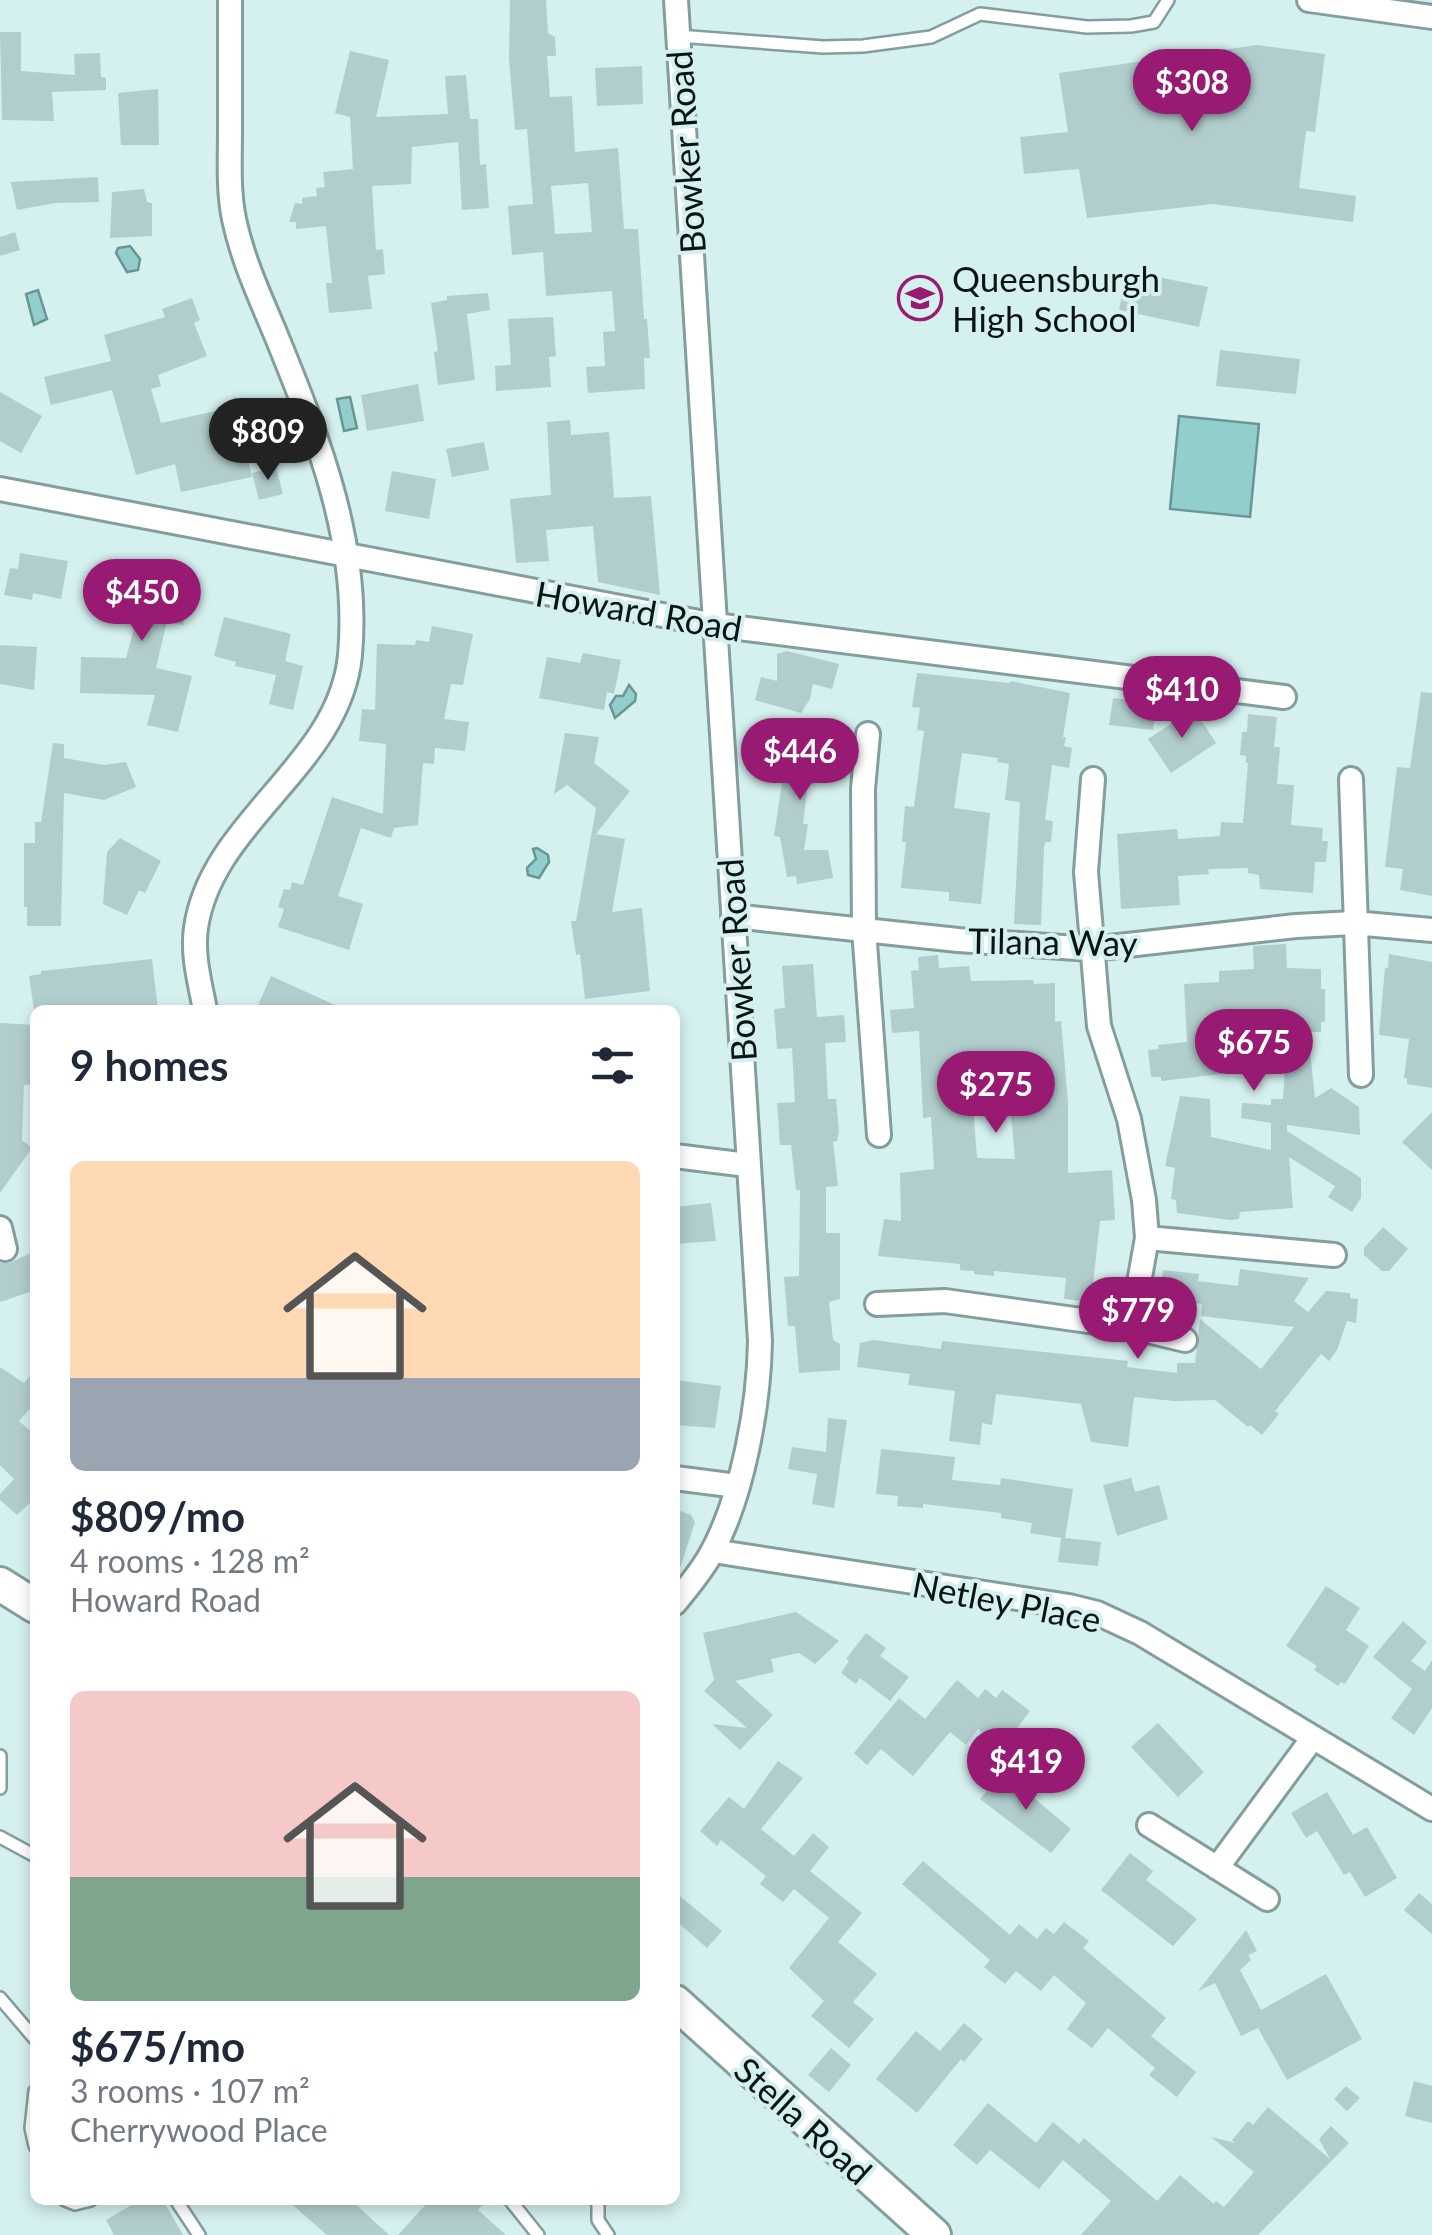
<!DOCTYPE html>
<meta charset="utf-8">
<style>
:root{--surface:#fff;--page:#f2f2f3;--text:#1f2937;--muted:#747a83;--accent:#981a72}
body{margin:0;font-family:Lato,sans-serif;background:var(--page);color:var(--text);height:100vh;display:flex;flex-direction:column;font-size:38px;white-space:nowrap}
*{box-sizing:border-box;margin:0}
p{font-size:32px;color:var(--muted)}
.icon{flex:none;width:55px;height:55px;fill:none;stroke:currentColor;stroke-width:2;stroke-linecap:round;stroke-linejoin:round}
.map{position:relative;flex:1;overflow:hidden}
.panel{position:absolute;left:30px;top:1005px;width:650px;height:1200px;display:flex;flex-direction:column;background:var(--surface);border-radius:15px;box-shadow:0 5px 15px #0003}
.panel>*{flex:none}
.price{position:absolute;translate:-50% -85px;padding:0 22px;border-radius:35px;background:var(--accent);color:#fff;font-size:32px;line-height:65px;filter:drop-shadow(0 2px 5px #0008)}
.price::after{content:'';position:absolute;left:50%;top:60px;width:30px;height:22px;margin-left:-15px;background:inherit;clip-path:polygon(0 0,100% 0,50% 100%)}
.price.on{background:#222;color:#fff}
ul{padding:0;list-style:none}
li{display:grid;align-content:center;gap:20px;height:530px;padding:0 40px}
li span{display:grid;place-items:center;height:310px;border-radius:15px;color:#555}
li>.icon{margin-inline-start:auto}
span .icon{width:180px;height:180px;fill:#fffc;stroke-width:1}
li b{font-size:42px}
h2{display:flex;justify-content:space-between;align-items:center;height:120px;padding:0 40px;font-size:42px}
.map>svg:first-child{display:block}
.water{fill:#92cecc;stroke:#699694;stroke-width:2.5}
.building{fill:#b2cdcd;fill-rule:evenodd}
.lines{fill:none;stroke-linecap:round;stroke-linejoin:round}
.lane-casing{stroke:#839e9d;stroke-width:16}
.street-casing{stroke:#839e9d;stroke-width:28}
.secondary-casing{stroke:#839e9d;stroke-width:38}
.lane{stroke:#fff;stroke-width:11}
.street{stroke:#fff;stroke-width:22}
.secondary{stroke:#fff;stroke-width:32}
.labels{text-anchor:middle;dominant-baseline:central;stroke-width:8;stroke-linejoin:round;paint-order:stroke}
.street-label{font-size:35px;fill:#0a1413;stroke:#d4f0ef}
.poi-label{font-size:35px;fill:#0a1413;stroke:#d4f0ef;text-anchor:start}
</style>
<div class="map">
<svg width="1432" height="2235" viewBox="0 0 1432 2235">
<rect width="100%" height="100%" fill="#d4f0ef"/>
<path class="water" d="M130,246L140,259L138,270L127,272L116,253L118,248Z
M38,290L47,319L34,325L26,294Z
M350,397L357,428L344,431L337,399Z
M1179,416L1259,424L1250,517L1170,509Z
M629,685L636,694L635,701L615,718L610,705L616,696H623Z
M537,848L548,855L549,862L539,878L528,875L527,868L536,859L533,849Z"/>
<path class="building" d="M510,0H546L548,33L555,37L556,56H547L550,97L572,96L575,152L618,148L624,229H638L644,319H647L650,358H644L645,389L588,393L586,367L605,366L603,332L615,331L612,291L546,296L543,252L512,255L508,206L533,204L527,129L515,130L509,58ZM588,183L592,232L555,234L551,186Z
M0,32H21V71L75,75L74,54L100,53L101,77L106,78V90L52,92L54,121L2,120Z
M1257,45L1325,54L1315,132L1306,131L1299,188L1356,196L1353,222L1213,204L1087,218L1079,169L1024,174L1020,137L1068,132L1059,73Z
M350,51L389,60L376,117L448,114L445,76L466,75L470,119H478L480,165L486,164L489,208L462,210L458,142L412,147L411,184L372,186L376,250L383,249L385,274L368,276L372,309L329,313L326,283H332L326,226L296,229V222H289L295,203L302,204V198L317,196L316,188L325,187L323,172L353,169L350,117L335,113Z
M642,66L643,104L597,106L595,68Z
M158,89L159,145H121L118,93Z
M98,177L99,202L55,203L17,210L11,182Z
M144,189L147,202L152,203V236L110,238L112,192Z
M15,232L20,250L0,256V237Z
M1127,271L1208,287L1199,327L1119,310Z
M488,293L490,310L467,314L475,380L438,385L434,352L438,351L431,303L447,300V296Z
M192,298L200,320L194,323L207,356L158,375L161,386L151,389L161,423L225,409L229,428L241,426L252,477L181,492L175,464L136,475L112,390L51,405L44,377L111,361L104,335L165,317L162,309Z
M553,317L556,356L549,357L551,387L496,391L495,366L511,365L508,319Z
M1220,350L1300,359L1296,394L1216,386Z
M418,384L424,421L367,431L361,395Z
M0,392L42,416L21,453L0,441Z
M570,420L571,435L609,432L614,498L651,496L660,595L598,582L593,526L546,530L549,561L516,563L510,499L551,495L547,422Z
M484,442L489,470L452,477L446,449Z
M276,467L283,494L259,500L252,473Z
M392,471L436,479L429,519L385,511Z
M20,553L68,561L61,599L33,593L32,600L4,595L10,568L18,569Z
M108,568L143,577L146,568L178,576L175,587L191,591L183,625L167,621L156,668L192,676L178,732L147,725L155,695L80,693L81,657L126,658L136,621L97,611Z
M224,617L291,634L285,661L303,666L293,710L269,704L276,675L235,666L236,662L214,656Z
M432,626L473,634L463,685L451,684L444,719L469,722L465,751L435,748L434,764L423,763L418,825L394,828L391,838L361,828L338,896L363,904L349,950L278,927L284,909L278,907L284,889L290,890L292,882L303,885L332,797L383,814L386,744L359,741L362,709L375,710L377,644L415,645L416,640L429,642Z
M0,645L37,647L34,690L0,684Z
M787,651L839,664L832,689L813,684L810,699L801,713L755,700L761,677L777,681V654Z
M583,653L621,660L614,694L607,692L604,710L539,698L547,657L580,663Z
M917,673L1010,683V681L1070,693L1063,737H1066L1064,746L1072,748L1069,768L1052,765L1045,820L1053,821L1051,842H1046L1044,847L1041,925L1014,924L1020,802L1005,800L1009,764L997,762L998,758L962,753L954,808L990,813L981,904L949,901V892L901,888L906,842H902L905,806L914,807L924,731L917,730L920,708L912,707Z
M1421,692L1432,693V896L1400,890L1403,869L1385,867L1397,767L1410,768Z
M1113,698L1156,703L1153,730L1109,725Z
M1194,709L1216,743L1171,773L1148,739Z
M1248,714L1277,717L1274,747H1280L1277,784L1294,785L1291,825L1323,828L1322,841H1328L1326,862H1315L1313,893L1260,889L1259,875L1248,873V868L1208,869L1209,874L1178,876L1180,905L1121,909L1117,834L1177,829L1178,839L1220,836L1221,822L1243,823L1248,763H1246V756L1240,755L1242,732H1247Z
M789,721L827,731L813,784L808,783L803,824H808L804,850H828L833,878L797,884L796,876L787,877L780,837L774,836L783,776L775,774Z
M565,733L599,737L594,763L630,791L596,834L625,839L612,912L642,908L650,991L585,999L580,954L576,955L571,921H576L596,808L567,785L554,794Z
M53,743L64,744V758L104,765L126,762L136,787L104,800L64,793L61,926H27V907H24V843H35V822H41Z
M120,838L161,861L145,893L139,890L127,915L103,904L107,852Z
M1286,944L1287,968L1321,969V989H1325V1022H1321V1032H1308L1315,1098L1331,1088L1359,1107L1360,1135L1287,1125V1131L1361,1178V1198L1352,1212L1328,1197L1335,1186L1289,1157L1293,1208L1240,1212L1239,1219L1230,1220L1177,1213L1176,1200L1171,1199L1175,1168L1165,1166L1180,1096L1210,1099L1211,1137L1271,1150V1123L1241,1118L1242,1103L1271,1105V1099H1283L1285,1067L1256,1070L1250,1011L1215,1013L1221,1074L1161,1081V1077H1151L1148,1050L1159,1049L1158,1045L1187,1042L1184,984L1219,982V971L1254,969L1253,946Z
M1389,954L1432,962V1088L1407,1084V1078H1404L1409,1039L1379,1035L1385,968H1388Z
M938,955L939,968L969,966L971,981L1033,980L1034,984L1055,983V1022L1061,1021L1068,1102V1173L1112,1170L1115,1220L1100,1221L1091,1302L1064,1299L1066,1278L994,1271V1276L974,1274V1271L960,1270V1264L878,1256L884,1219L901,1221L900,1173L934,1169L931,1117L923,1118L919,1031L892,1033L890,1010L914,1008L911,971L919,970L918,957ZM1006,1063L1015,1159L977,1158L970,1066Z
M152,959L158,1010H34L29,976L41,974V971Z
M813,964L817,1017L844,1015L846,1042L825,1043L828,1099H836L839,1132L837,1141L833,1142L838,1186L826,1187V1233H840V1299L829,1302L833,1340L840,1344V1370L799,1373L795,1326H788L784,1277L799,1276L800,1190H796L791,1145H780L777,1103L795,1102L792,1048L777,1049L774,1009L785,1008L782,966Z
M271,976L346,1010H269L258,1005Z
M0,1023L35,1025V1084L24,1085L22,1140L32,1148L0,1193Z
M1432,1112V1170L1402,1142Z
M711,1203L716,1241L675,1244V1207Z
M1383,1227L1408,1249L1389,1271H1382L1364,1255V1248Z
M35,1251V1290L0,1302V1263H9Z
M1240,1269L1309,1278L1294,1301L1308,1312L1326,1291L1350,1293V1298L1358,1299L1356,1323L1347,1321L1337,1350L1329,1361L1321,1354L1275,1411L1279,1414L1262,1435L1250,1425L1248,1427L1215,1400L1174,1401L1134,1397L1128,1447L1091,1442L1081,1404L996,1394L992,1425L982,1423L980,1445L949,1441L955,1391L908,1385L910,1374L857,1367L860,1343L873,1340L941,1349L942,1341L1128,1361L1127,1367L1177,1373V1363H1195L1200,1319L1261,1369L1294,1327L1201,1316L1202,1304L1160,1299L1163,1270L1199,1274L1198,1281L1238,1286Z
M0,1367L24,1383L35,1370V1403L19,1421L35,1435V1498L17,1515L0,1500V1494L14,1479L0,1465Z
M675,1380L721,1386L715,1428L675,1425Z
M828,1418L847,1420L834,1508L812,1504L817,1474L788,1469L792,1447L826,1452Z
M881,1449L955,1457L952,1480L1000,1485L1001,1478L1073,1489L1065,1538L1101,1542L1098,1566L1058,1562L1061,1538L1030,1533L1032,1523L1001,1518V1513L923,1504V1508L897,1506L898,1496L876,1494Z
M1131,1478L1135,1492L1159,1485L1168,1519L1117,1536L1103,1485Z
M675,1509L691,1515L695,1522L679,1571L675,1570Z
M1326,1586L1360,1608L1346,1630L1369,1646L1345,1684L1341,1682L1338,1686L1314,1670L1317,1666L1286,1646Z
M796,1612L839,1641L815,1664L799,1653L771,1659L774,1672L735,1681L773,1715L740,1750L712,1724L747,1728L704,1691L714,1680L703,1633Z
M1403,1621L1427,1642L1411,1661L1425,1671L1432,1660V1708L1414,1735L1391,1718L1412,1689L1373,1657Z
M866,1633L886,1648L880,1656L909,1677L890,1701L860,1678L856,1684L841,1673L849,1661L846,1659Z
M957,1680L978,1698L985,1689L996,1698L1002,1690L1030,1711L1002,1748L978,1729L966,1745L950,1732L913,1776L881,1749L867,1765L854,1753L899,1698L925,1719Z
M1158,1723L1204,1772L1178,1797L1131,1747Z
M778,1761L803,1778L761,1829L794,1856L813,1833L829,1847L810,1871L862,1913L838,1942L877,1974L853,2002L874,2019L849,2048L811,2016L824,2001L789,1968L829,1918L794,1889L783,1902L760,1884L766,1876L721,1840L717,1846L700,1831L729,1797L744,1809Z
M1003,1772L1071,1829L1051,1853L980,1799Z
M1327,1792L1353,1835L1367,1827L1397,1878L1365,1897L1350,1872L1344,1875L1317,1831L1306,1838L1291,1813Z
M1130,1853L1153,1871L1146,1880L1197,1919L1173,1946L1101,1890Z
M923,1861L1010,1935L1019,1924L1037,1939L1046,1928L1054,1934L1064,1922L1089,1941L1083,1948L1166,2018L1151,2036L1196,2072L1177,2097L1149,2075L1155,2068L1108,2028L1092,2048L1067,2029L1086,2003L1054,1975L1041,1991L1016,1971L1005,1984L984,1967L990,1960L902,1884Z
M675,1892L722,1931L707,1948L675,1920Z
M1419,1893L1432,1904V1934L1404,1910Z
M1246,1930L1257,1951L1248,1955L1251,1960L1240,1970L1261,2010L1326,1974L1362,2039L1287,2080L1258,2028L1241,2036L1215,1983L1198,1991Z
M964,2023L983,2039L964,2062L961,2059L917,2113L876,2079L916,2031L940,2051Z
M831,2048L851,2065L829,2092L808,2075Z
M1414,2081L1432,2086V2123L1405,2116Z
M1346,2086L1360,2098L1347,2111L1334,2099Z
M988,2103L1036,2143L1053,2122L1079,2144L1084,2138L1157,2201L1180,2175L1214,2204L1216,2201L1224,2207L1254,2172L1211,2137L1236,2143L1232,2140L1248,2121L1253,2125L1268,2107L1330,2159L1319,2139L1331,2126L1349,2143L1258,2235H1081L1111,2201L1063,2160L1039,2189L990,2150L977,2165L953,2145Z
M140,2200H163L183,2235H114L106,2220Z
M287,2200H351L389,2235H327Z
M430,2200H487L478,2210L506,2235H398Z"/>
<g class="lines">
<defs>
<path id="lane" d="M678,36L823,47L863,46L931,37L980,14L1087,27L1131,26L1154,22L1168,0
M0,1756V1788
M0,1837L35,1856
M0,1998L35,2039
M35,2091L31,2128L35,2146
M65,2200L75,2204L91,2200
M176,2200L199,2235
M510,2200L538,2235
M598,2200V2220L608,2235"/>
<path id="street" d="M1309,0L1432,17
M0,489L715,625L1284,697
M868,734L863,789L864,929L879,1135
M1093,779L1086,872L1099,1026L1129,1119L1144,1200L1147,1238L1131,1327
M1351,779L1361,1075
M733,916L958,940L1092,949L1296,926L1354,923L1432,930
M205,1010C200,983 192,955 196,928C211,821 340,765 350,655C360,544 319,441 278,340C262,301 243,262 234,219C228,190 230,159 230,129C230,86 230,43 230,0
M675,1156L747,1165
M0,1228L5,1249
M1147,1238L1334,1255
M877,1304L945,1301L1131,1327L1185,1340
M675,1478L737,1486
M713,1551L1069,1606L1097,1613L1140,1633L1432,1809
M675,1603C688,1587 702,1571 712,1552C743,1495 759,1405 760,1341L676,0
M1149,1825L1267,1899
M1217,1868L1312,1739"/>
<path id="secondary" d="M0,1584L35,1606
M675,2002L934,2235"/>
</defs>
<use href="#lane" class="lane-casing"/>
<use href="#street" class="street-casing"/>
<use href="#secondary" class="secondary-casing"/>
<use href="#lane" class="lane"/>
<use href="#street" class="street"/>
<use href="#secondary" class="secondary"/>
</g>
<defs>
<symbol id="school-ring" viewBox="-11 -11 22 22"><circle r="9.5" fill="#d4f0ef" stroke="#981a72" stroke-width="1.5"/><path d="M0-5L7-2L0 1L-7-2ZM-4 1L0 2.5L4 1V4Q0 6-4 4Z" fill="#981a72"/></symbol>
</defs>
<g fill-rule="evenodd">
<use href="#school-ring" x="895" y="273" width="50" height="50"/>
</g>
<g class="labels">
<g class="street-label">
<text transform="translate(685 152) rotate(-94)">Bowker Road</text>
<text transform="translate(639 610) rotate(10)">Howard Road</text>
<text transform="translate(1053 941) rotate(1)">Tilana Way</text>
<text transform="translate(736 960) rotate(-94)">Bowker Road</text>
<text transform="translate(1007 1601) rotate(11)">Netley Place</text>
<text transform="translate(804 2120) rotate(42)">Stella Road</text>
</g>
<g class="poi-label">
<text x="952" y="278">Queensburgh<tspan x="952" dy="40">High School</tspan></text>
</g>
</g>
</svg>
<b class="price" style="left:1192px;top:134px">$308</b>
<b class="price on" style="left:268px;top:483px">$809</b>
<b class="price" style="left:142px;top:644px">$450</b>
<b class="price" style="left:1182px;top:741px">$410</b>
<b class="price" style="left:800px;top:803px">$446</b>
<b class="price" style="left:1254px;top:1094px">$675</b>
<b class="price" style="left:996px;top:1136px">$275</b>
<b class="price" style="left:1138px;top:1362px">$779</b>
<b class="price" style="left:1026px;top:1813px">$419</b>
<section class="panel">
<h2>9 homes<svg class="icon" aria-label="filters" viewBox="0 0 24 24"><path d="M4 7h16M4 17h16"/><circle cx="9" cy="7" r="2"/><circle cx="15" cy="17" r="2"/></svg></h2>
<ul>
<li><span style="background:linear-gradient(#ffd9b3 70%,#9aa5b1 0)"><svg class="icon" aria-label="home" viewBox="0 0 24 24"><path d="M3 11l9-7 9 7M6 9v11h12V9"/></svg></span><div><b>$809/mo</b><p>4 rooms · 128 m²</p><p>Howard Road</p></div></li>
<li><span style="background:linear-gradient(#f6c9c9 60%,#7fa58c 0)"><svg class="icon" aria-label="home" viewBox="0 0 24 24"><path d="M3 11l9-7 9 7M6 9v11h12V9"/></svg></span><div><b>$675/mo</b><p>3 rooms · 107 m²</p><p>Cherrywood Place</p></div></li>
</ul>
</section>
</div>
